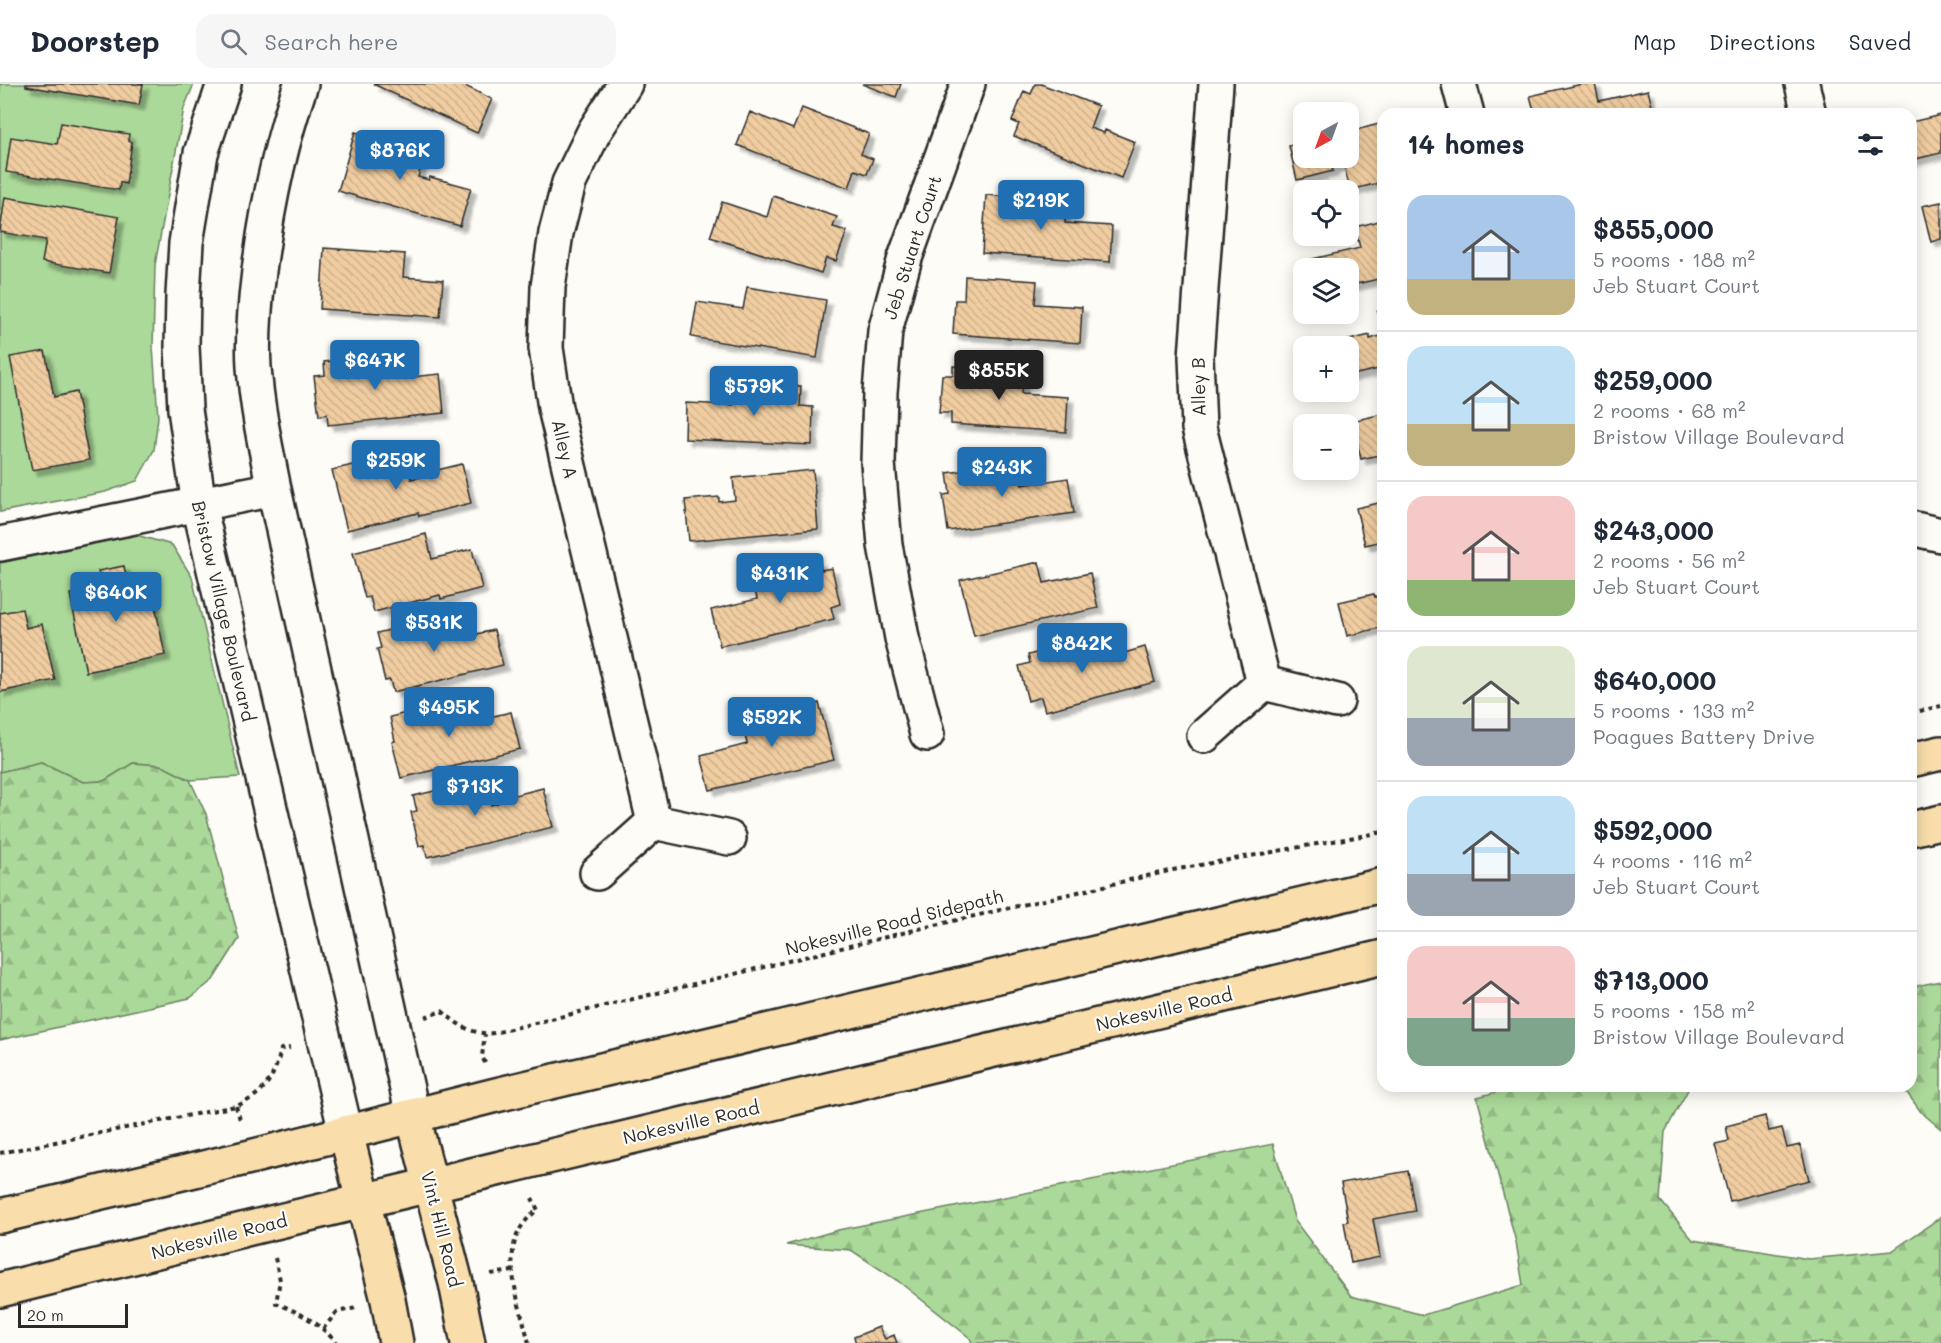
<!DOCTYPE html>
<meta charset="utf-8">
<style>
:root{--surface:#fff;--page:#f6f6f7;--text:#1f2937;--muted:#747a83;--line:#e0e1e3;--accent:#1f6fb2}
body{margin:0;font-family:Mali,sans-serif;background:var(--page);color:var(--text);height:100vh;display:flex;flex-direction:column;font-size:22px;white-space:nowrap}
*{box-sizing:border-box;margin:0}
p{font-size:20px;color:var(--muted)}
.icon{flex:none;width:33px;height:33px;fill:none;stroke:currentColor;stroke-width:2;stroke-linecap:round;stroke-linejoin:round}
.map{position:relative;flex:1;overflow:hidden}
.sheet{position:absolute;left:1377px;top:24px;width:540px;height:984px;display:flex;flex-direction:column;background:var(--surface);border-radius:18px;box-shadow:0 3px 15px #0003}
.sheet>*{flex:none}
.needle{width:39px;rotate:221deg}
.controls{position:absolute;left:1293px;top:18px;display:grid;gap:12px}
.controls a{display:grid;place-items:center;width:66px;height:66px;border-radius:12px;background:var(--surface);box-shadow:0 3px 15px #0003;font-size:30px}
.scale{position:absolute;left:18px;bottom:15px;width:110px;box-sizing:border-box;padding-left:6px;border:3px solid #2b2b2b;border-top:0;font-size:16px;line-height:21px;white-space:nowrap;color:#2b2b2b;-webkit-text-stroke:4px #fdfcf7;paint-order:stroke}
.price{position:absolute;translate:-50% -51px;padding:0 14px;border-radius:6px;background:var(--accent);color:#fff;font-size:20px;line-height:39px;filter:drop-shadow(0 2px 3px #0008)}
.price::after{content:'';position:absolute;left:50%;top:36px;width:18px;height:14px;margin-left:-9px;background:inherit;clip-path:polygon(0 0,100% 0,50% 100%)}
.price.active{background:#222;color:#fff}
ul{padding:0;list-style:none}
li{display:flex;align-items:center;gap:18px;height:150px;padding:0 30px}
li+li{border-top:2px solid var(--line)}
li span{display:grid;place-items:center;flex:none;width:168px;height:120px;border-radius:18px;color:#555}
li>.icon{margin-inline-start:auto}
span .icon{width:72px;height:72px;fill:#fffc;stroke-width:1}
li b{font-size:26px}
h2{display:flex;justify-content:space-between;align-items:center;height:72px;padding:0 30px;font-size:26px}
header{display:flex;align-items:center;gap:36px;box-sizing:border-box;height:84px;padding:0 30px;background:var(--surface);border-bottom:2px solid var(--line)}
header strong{font-size:28px}
nav{display:flex;gap:33px;margin-inline-start:auto;font-size:21px}
.search{width:420px;height:54px;background:var(--page);display:flex;align-items:center;gap:15px;box-sizing:border-box;padding:0 21px;border-radius:18px;color:var(--muted);font-size:22px}
.map>svg:first-child{display:block}
.grass{fill:#abd999;stroke:#6b8262;stroke-width:1.5}
.forest{fill:url(#forest-firs);stroke:#6b8262;stroke-width:1.5}
.building{fill:url(#building-back-hatch);stroke:#2b2b2b;stroke-width:1.5;filter:url(#shadow)}
.lines{fill:none;stroke-linecap:round;stroke-linejoin:round}
.minor-casing{stroke:#2b2b2b;stroke-width:38}
.major-casing{stroke:#2b2b2b;stroke-width:38}
.highway-casing{stroke:#2b2b2b;stroke-width:38}
.path{stroke:#2b2b2b;stroke-width:4;stroke-dasharray:4.5 4.5;stroke-linecap:butt}
.minor{stroke:#fdfcf7;stroke-width:33}
.major{stroke:#f9deab;stroke-width:33}
.highway{stroke:#f9deab;stroke-width:33}
.labels{text-anchor:middle;dominant-baseline:central;stroke-width:4.5;stroke-linejoin:round;paint-order:stroke}
.street-label{font-size:18px;fill:#2b2b2b;stroke:#fdfcf7}
</style>
<header>
<strong>Doorstep</strong>
<div class="search"><svg class="icon" aria-label="search" viewBox="0 0 24 24"><circle cx="10" cy="10" r="6"/><path d="M15 15l6 6"/></svg>Search here</div>
<nav><a>Map</a><a>Directions</a><a>Saved</a></nav>
</header>
<div class="map">
<svg width="1941" height="1259" viewBox="0 0 1941 1259">
<defs>
<pattern id="forest-firs" width="22" height="20" patternUnits="userSpaceOnUse" patternTransform="scale(1.5)"><rect width="22" height="20" fill="#abd999"/><path d="M5 1l3.5 6h-7zM16 11l3.5 6h-7z" fill="#93ba84"/></pattern>
<pattern id="building-back-hatch" width="6" height="6" patternUnits="userSpaceOnUse" patternTransform="scale(1.5)"><rect width="6" height="6" fill="#f0cda1"/><path d="M-1 5l2 2M0 0l6 6M5-1l2 2" fill="none" stroke="#ceb08b"/></pattern>
<filter id="shadow"><feDropShadow dx="5.5" dy="5.5" stdDeviation="1.5" flood-color="#0004"/></filter>
</defs>
<rect width="100%" height="100%" fill="#fdfcf7"/>
<filter id="ink" filterUnits="userSpaceOnUse"><feTurbulence type="fractalNoise" baseFrequency=".0167" numOctaves="2"/><feDisplacementMap in="SourceGraphic" scale="12" xChannelSelector="R" yChannelSelector="G"/><feConvolveMatrix kernelMatrix="1 2 1 2 8 2 1 2 1" color-interpolation-filters="sRGB"/></filter>
<g filter="url(#ink)">
<path class="grass" d="M0,0H194L184,24L155,181L153,263L158,333L154,366L137,397L105,408L0,428Z
M136,451L172,461L192,493L240,693L190,696L160,681L133,679L104,697L83,698L41,678L0,688V479Z"/>
<path class="forest" d="M41,678L83,698L104,697L133,679L160,681L190,696L206,730L239,855L213,896L190,914L0,956V688Z
M1941,897V1045L1921,1028L1902,1002H1911V903Z
M1521,1002H1690L1665,1048L1660,1116L1693,1156L1809,1175L1892,1167L1941,1133V1259H972L970,1254L898,1197L851,1166L786,1161L838,1146L1273,1060L1295,1137L1351,1212L1423,1231L1523,1201L1516,1158L1477,1013Z"/>
<path class="building" d="M26,0H143L139,21L26,2Z
M373,0H461L492,15L477,49Z
M862,0H901L896,13Z
M1035,0H1041L1098,22L1090,44L1104,49L1105,46L1135,58L1121,94L1014,52L1019,40L1012,37L1024,7L1031,10Z
M1582,0H1595L1599,17L1648,6L1654,30H1535L1530,12Z
M802,24L869,50L861,70L873,75L867,90L855,86L849,104L737,61L750,28L793,45Z
M1941,31V69L1911,76V38Z
M61,39L129,50L128,57L132,58L126,100L120,98L119,106L6,88L11,53L57,60Z
M1383,39V98L1350,106L1344,81L1332,84L1333,87L1297,96L1289,62L1304,58V74H1348V48Z
M355,48L425,68L418,93L429,96L430,93L471,104L460,142L338,107Z
M986,111L1066,117L1065,139L1112,142L1110,178L982,169Z
M773,112L837,133L833,143L847,147L836,177L826,174L821,189L710,153L722,118L767,133Z
M5,113L119,133L109,189L42,178L46,156L0,148Z
M1941,118V155L1931,158L1922,122Z
M1383,136V194L1348,202V184H1314L1312,175L1360,164L1355,143Z
M324,164L405,170L403,193L443,196L440,233L320,225Z
M965,192L1037,197L1035,220L1082,223L1080,259L953,250L955,216H964Z
M747,203L826,216L817,274L691,253L697,218L743,225Z
M1383,226V251L1377,227Z
M1370,251V255L1383,251V284L1348,292V262H1334L1333,260Z
M45,267L54,313L76,308L89,376L32,386L10,273Z
M398,270L400,294L440,290L444,329L328,341L327,330L319,332L314,292L325,291L324,278Z
M953,282L1023,287L1021,310L1068,313L1066,348L951,340V329H939L942,291H953Z
M734,299L801,302L800,322L813,323L812,361L685,355L686,319L733,321Z
M1383,330V370L1361,375L1352,337Z
M405,368L411,395L421,393V390L462,380L471,419L419,432L418,429L347,446L332,386Z
M1019,379L1022,401L1068,394L1074,429L948,447L943,411L950,410L947,389Z
M813,386L818,445L689,457L685,416L719,413V418L735,416L733,394Z
M1383,418V457L1365,461L1356,424Z
M426,450L432,475L472,465L482,504L441,515L440,511L374,528L370,513L365,514L353,469Z
M820,477L821,486L832,484L840,520L831,523L834,535L720,562L711,526L757,515L752,494Z
M1039,478L1044,499L1090,489L1098,524L974,552L960,496Z
M124,482L127,497L134,496L138,520L154,516L165,571L86,588L70,510L102,504L98,487Z
M1374,510L1375,513L1383,511V543L1347,552L1339,518Z
M22,525L26,544L42,540L55,596L0,608V529Z
M449,531L455,555L494,546L503,581L393,608L390,596L385,597L377,565L381,564L377,549Z
M1094,554L1100,576L1145,563L1155,598L1045,627L1041,613L1028,617L1019,582L1030,579L1028,571Z
M466,614L472,637L511,628L520,665L401,694L392,658L395,657L390,633Z
M819,619L834,676L710,706L701,672L747,660L742,638Z
M485,695L491,721L500,718L499,715L543,704L553,743L427,773L424,761L419,762L411,728L417,727L413,712Z
M1765,1032L1769,1047L1782,1044L1787,1064L1800,1061L1809,1096L1730,1117L1715,1060L1729,1057L1726,1042Z
M1408,1087L1415,1127L1373,1135L1380,1173L1351,1179L1344,1138L1348,1137L1341,1099Z
M879,1243L885,1255L894,1251L897,1259H856L854,1253Z"/>
<g class="lines">
<defs>
<path id="minor" d="M224,0L201,69L186,159L183,211L182,262L185,325L199,421L346,1049
M301,0C280,61 267,123 259,187C255,219 252,251 254,283C257,325 266,365 274,405L413,1032
M625,0L594,48L569,99L556,149L548,203L546,264L555,324L654,738
M1216,0L1196,273L1199,344L1264,599
M1459,0L1467,30
M1802,0L1809,30
M1911,444L1941,451
M0,460L274,405
M927,650L902,554L885,461L878,379L880,308L885,247L905,174L968,0
M1204,652L1264,599L1337,617
M597,789L654,738L729,754"/>
<path id="major" d="M413,1032L456,1199L468,1259
M346,1049L388,1216L396,1259"/>
<path id="highway" d="M1911,676L1941,669
M1911,745L1941,738
M0,1132L250,1073L496,1011L1383,801
M0,1206L250,1144L1383,873"/>
</defs>
<use href="#minor" class="minor-casing"/>
<use href="#major" class="major-casing"/>
<use href="#highway" class="highway-casing"/>
<path class="path" d="M1911,629L1941,622
M425,933L442,927C458,941 472,951 494,949L927,843L1173,786L1383,748
M485,979L482,972L485,950
M236,1022L241,1039
M0,1069L236,1022C264,1011 275,993 281,965L290,964
M275,1174L280,1196L276,1219C298,1228 321,1239 336,1259
M491,1190L513,1187
M323,1245L337,1228L356,1224
M529,1259C519,1216 493,1156 538,1126L532,1114"/>
<use href="#minor" class="minor"/>
<use href="#major" class="major"/>
<use href="#highway" class="highway"/>
</g>
</g>
<g class="labels">
<g class="street-label">
<text transform="translate(912 163) rotate(-72)">Jeb Stuart Court</text>
<text transform="translate(1198 303) rotate(-91)">Alley B</text>
<text transform="translate(565 365) rotate(77)">Alley A</text>
<text transform="translate(224 527) rotate(77)">Bristow Village Boulevard</text>
<text transform="translate(894 838) rotate(-14)">Nokesville Road Sidepath</text>
<text transform="translate(1164 925) rotate(-13)">Nokesville Road</text>
<text transform="translate(691 1038) rotate(-13)">Nokesville Road</text>
<text transform="translate(442 1145) rotate(76)">Vint Hill Road</text>
<text transform="translate(219 1152) rotate(-14)">Nokesville Road</text>
</g>
</g>
</svg>
<div class="controls">
<a><svg class="needle" viewBox="-14 -14 28 28"><path d="M0-13l5 13h-10z" fill="#e53935"/><path d="M0 13l5-13h-10z" fill="#747a83"/></svg></a>
<a><svg class="icon" aria-label="locate" viewBox="0 0 24 24"><circle cx="12" cy="12" r="6"/><path d="M12 2v4M12 18v4M2 12h4M18 12h4"/></svg></a>
<a><svg class="icon" aria-label="layers" viewBox="0 0 24 24"><path d="M12 4l9 5-9 5-9-5zM3 14l9 5 9-5"/></svg></a>
<a>+</a>
<a>−</a>
</div>
<div class="scale">20 m</div>
<b class="price" style="left:400px;top:97px">$876K</b>
<b class="price" style="left:1041px;top:147px">$219K</b>
<b class="price" style="left:375px;top:307px">$647K</b>
<b class="price active" style="left:999px;top:317px">$855K</b>
<b class="price" style="left:754px;top:333px">$579K</b>
<b class="price" style="left:396px;top:407px">$259K</b>
<b class="price" style="left:1002px;top:414px">$243K</b>
<b class="price" style="left:780px;top:520px">$431K</b>
<b class="price" style="left:116px;top:539px">$640K</b>
<b class="price" style="left:434px;top:569px">$531K</b>
<b class="price" style="left:1082px;top:590px">$842K</b>
<b class="price" style="left:449px;top:654px">$495K</b>
<b class="price" style="left:772px;top:664px">$592K</b>
<b class="price" style="left:475px;top:733px">$713K</b>
<section class="sheet">
<h2>14 homes<svg class="icon" aria-label="filters" viewBox="0 0 24 24"><path d="M4 7h16M4 17h16"/><circle cx="9" cy="7" r="2"/><circle cx="15" cy="17" r="2"/></svg></h2>
<ul>
<li><span style="background:linear-gradient(#a9c7e8 70%,#c2b280 0)"><svg class="icon" aria-label="home" viewBox="0 0 24 24"><path d="M3 11l9-7 9 7M6 9v11h12V9"/></svg></span><div><b>$855,000</b><p>5 rooms · 188 m²</p><p>Jeb Stuart Court</p></div></li>
<li><span style="background:linear-gradient(#bfe0f5 65%,#c2b280 0)"><svg class="icon" aria-label="home" viewBox="0 0 24 24"><path d="M3 11l9-7 9 7M6 9v11h12V9"/></svg></span><div><b>$259,000</b><p>2 rooms · 68 m²</p><p>Bristow Village Boulevard</p></div></li>
<li><span style="background:linear-gradient(#f6c9c9 70%,#8fb573 0)"><svg class="icon" aria-label="home" viewBox="0 0 24 24"><path d="M3 11l9-7 9 7M6 9v11h12V9"/></svg></span><div><b>$243,000</b><p>2 rooms · 56 m²</p><p>Jeb Stuart Court</p></div></li>
<li><span style="background:linear-gradient(#dfe7d0 60%,#9aa5b1 0)"><svg class="icon" aria-label="home" viewBox="0 0 24 24"><path d="M3 11l9-7 9 7M6 9v11h12V9"/></svg></span><div><b>$640,000</b><p>5 rooms · 133 m²</p><p>Poagues Battery Drive</p></div></li>
<li><span style="background:linear-gradient(#bfe0f5 65%,#9aa5b1 0)"><svg class="icon" aria-label="home" viewBox="0 0 24 24"><path d="M3 11l9-7 9 7M6 9v11h12V9"/></svg></span><div><b>$592,000</b><p>4 rooms · 116 m²</p><p>Jeb Stuart Court</p></div></li>
<li><span style="background:linear-gradient(#f6c9c9 60%,#7fa58c 0)"><svg class="icon" aria-label="home" viewBox="0 0 24 24"><path d="M3 11l9-7 9 7M6 9v11h12V9"/></svg></span><div><b>$713,000</b><p>5 rooms · 158 m²</p><p>Bristow Village Boulevard</p></div></li>
</ul>
</section>
</div>
